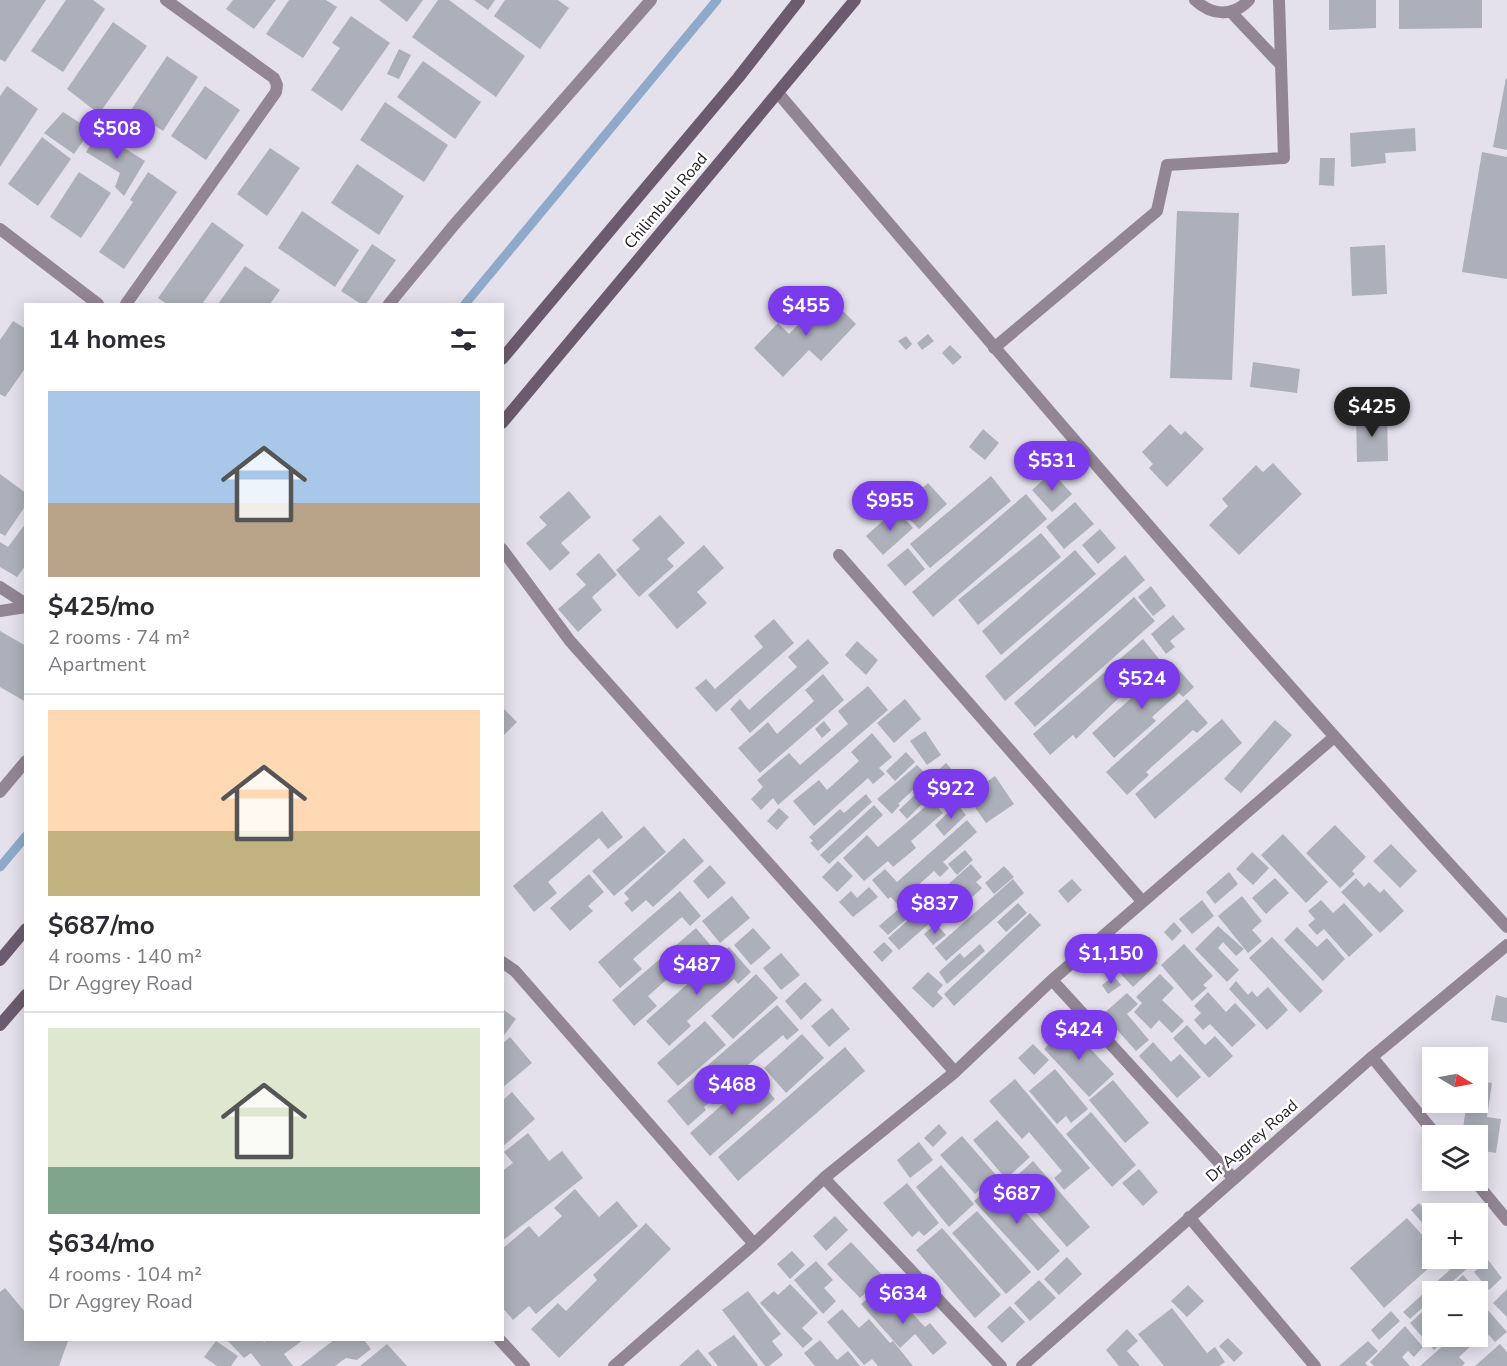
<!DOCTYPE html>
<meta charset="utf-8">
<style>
:root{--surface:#fff;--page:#f7f7f7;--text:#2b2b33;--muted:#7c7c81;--line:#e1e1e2;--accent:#7c3aed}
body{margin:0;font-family:"Nunito Sans",sans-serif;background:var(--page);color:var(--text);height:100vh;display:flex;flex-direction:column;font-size:22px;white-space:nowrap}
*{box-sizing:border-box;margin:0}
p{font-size:20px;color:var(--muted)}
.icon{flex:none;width:33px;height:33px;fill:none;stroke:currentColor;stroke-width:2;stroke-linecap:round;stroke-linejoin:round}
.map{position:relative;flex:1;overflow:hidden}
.drawer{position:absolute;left:24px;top:303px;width:480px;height:1038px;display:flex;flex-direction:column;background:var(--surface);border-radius:0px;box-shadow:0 3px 15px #0003}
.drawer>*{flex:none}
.needle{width:39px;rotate:100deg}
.fabs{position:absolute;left:1422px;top:1047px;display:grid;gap:12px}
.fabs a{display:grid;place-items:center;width:66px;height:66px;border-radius:0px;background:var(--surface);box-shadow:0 3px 15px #0003;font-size:30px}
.price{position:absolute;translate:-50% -51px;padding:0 14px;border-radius:21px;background:var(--accent);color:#fff;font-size:20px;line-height:39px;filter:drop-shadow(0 2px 3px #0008)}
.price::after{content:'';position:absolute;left:50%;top:36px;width:18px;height:14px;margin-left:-9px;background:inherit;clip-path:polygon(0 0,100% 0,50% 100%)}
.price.current{background:#222;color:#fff}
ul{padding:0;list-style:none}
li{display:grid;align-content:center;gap:12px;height:318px;padding:0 24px}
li+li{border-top:2px solid var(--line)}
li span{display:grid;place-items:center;height:186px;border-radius:0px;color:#555}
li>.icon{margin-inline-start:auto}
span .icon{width:108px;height:108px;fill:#fffc;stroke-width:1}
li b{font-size:26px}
h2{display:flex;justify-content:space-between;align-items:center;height:72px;padding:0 24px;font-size:26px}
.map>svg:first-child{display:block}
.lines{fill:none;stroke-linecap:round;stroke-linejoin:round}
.stream{stroke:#8fa9ca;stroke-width:9}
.building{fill:#adafba}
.service{stroke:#928694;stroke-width:12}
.minor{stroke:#928694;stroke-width:12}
.secondary{stroke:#6c5b6f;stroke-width:12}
.labels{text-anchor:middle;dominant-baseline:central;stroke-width:5;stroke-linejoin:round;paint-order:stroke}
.street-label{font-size:16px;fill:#252327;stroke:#fff}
</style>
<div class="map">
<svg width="1507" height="1366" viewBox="0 0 1507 1366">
<rect width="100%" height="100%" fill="#e4e1ec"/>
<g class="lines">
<path class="stream" d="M465,304L717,0
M0,867L26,836"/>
</g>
<path class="building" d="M0,0H46L5,62L0,59Z
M66,0H93L105,9L63,72L31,51Z
M233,0H276L254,29L226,9Z
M289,0H326L337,7L303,58L266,34Z
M379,0H423L407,22Z
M438,0H449L525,56L496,97L412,37Z
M474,0H495L488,10Z
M505,0H558L569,8L540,49L494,16Z
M1329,0H1376V28L1329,30Z
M1399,0H1482V28L1399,29Z
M351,16L390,43L342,111L311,90L340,48L332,43Z
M113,22L147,46L99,114L67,89Z
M399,49L411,55L399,79L387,74Z
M167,56L198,77L163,131L131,110Z
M423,61L481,102L455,139L397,97Z
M1506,78L1507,79V150L1493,147Z
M7,86L38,109L0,167V96Z
M205,86L240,110L206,160L171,136Z
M385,102L448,145L424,182L360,140Z
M63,112L91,130L74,154L44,133Z
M1415,128L1416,151L1385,153L1386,163L1351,167L1350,133Z
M99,132L145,161L124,196L115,187L120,173L86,152Z
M42,137L71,159L38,206L8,184Z
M270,148L300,168L267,216L237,194Z
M1482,152L1507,157V279L1462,272Z
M1320,158H1335L1334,186L1319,185Z
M357,164L404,196L379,235L331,203Z
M79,172L111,193L81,238L50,217Z
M148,172L177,192L124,269L99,252L133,202L130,200Z
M302,211L359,250L335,287L278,248Z
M1177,211L1239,213L1232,380L1170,378Z
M212,222L244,245L202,304H167L158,298Z
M372,244L396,260L366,304H361L341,291Z
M1385,245L1387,294L1352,296L1350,247Z
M245,266L280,290L270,304H218Z
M827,295L856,324L821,361L809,350L783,377L754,348L778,323L789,334Z
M13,321L26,329V367L5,397L0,394V340Z
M928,334L934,341L922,350L917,343Z
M906,336L912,344L906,350L898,341Z
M950,345L962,357L953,365L942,353Z
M1253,362L1300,369L1297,393L1250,387Z
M1387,414L1388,461L1357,462L1356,415Z
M1170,424L1181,435L1185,431L1204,449L1167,487L1149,468L1153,464L1142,452Z
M983,429L999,443L985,460L969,447Z
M1025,446L1043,467L1032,477L1014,456Z
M1273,463L1302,494L1239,555L1209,525L1228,506L1222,499L1256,465L1263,472Z
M1052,472L1072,494L1052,512L1032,490Z
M0,474L26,493V505L5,536L0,533Z
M991,476L1011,501L930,568L910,544Z
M928,483L947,504L919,529L900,509Z
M569,491L591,517L561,543L570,553L550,571L526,543L547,525L539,517Z
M1026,494L1047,519L933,617L912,592Z
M1075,502L1094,524L1064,549L1046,527Z
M896,509L913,528L883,555L866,536Z
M660,515L685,543L667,559L674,566L639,597L616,570L640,549L632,540Z
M26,523V565L17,577L0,567V542L8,547Z
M1100,529L1116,548L1098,564L1082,545Z
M1041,533L1061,557L978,625L958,600Z
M704,545L724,568L697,592L707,603L677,629L648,595Z
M908,548L925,569L905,586L887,565Z
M1075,550L1096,574L1001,655L982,631Z
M599,553L617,575L592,597L602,610L578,632L558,609L586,585L576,574Z
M1125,555L1145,580L1005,701L985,676Z
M1151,586L1166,606L1153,616L1138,597Z
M1134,597L1155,621L1035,727L1014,703Z
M1173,615L1185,629L1170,641L1175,647L1166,654L1151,634Z
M774,619L794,643L716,712L695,688L706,679L715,689L763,647L754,636Z
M0,631L26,646V702L0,687Z
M808,639L829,663L750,733L730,709L740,699L749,710L797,667L788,657Z
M1143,639L1163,664L1128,694L1125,692L1076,739L1073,735L1050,755L1033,734Z
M857,641L878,660L866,675L845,655Z
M1172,662L1194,687L1183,697L1179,693L1152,717L1156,721L1114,758L1092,733Z
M823,674L844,700L760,773L738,748L768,722L777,734L814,701L805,690Z
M868,686L888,710L778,805L773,798L761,810L751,799L763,787L757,780L789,753L800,765L848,724L838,711Z
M905,699L921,719L894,743L877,723Z
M1187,699L1208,723L1197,733L1193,730L1146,772L1149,775L1127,795L1106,772Z
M502,707L517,722L502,737Z
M1222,719L1242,743L1155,819L1135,794Z
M1275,720L1292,735L1241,793L1224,779Z
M824,721L831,730L822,738L815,729Z
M925,731L941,755L927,765L910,741Z
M872,733L892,757L879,768L885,774L873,784L868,778L814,826L793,801L819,780L827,790L859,761L851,752Z
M906,752L915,762L895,781L886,771Z
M946,763L963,782L942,800L926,782Z
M917,765L928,776L898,804L900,805L892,814L877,799Z
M995,776L1014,804L986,823L967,796Z
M922,788L929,797L907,819L899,810Z
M866,794L872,802L818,851L810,843L813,841L809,837L840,809L844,813Z
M932,801L943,813L911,841L916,848L893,867L888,861L864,881L843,858L867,835L878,847Z
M957,804L966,815L944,836L935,825Z
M874,805L883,815L829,864L820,855Z
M779,808L789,817L777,830L767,821Z
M602,811L623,837L608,849L599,838L548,882L557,893L534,912L513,886Z
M967,820L977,832L943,862L949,868L940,877L934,871L897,904L891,897L888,899L872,880L885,869L897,882Z
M1335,825L1366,857L1352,871L1355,874L1340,888L1306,853Z
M644,826L666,852L614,896L592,871Z
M1283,834L1328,882L1306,903L1261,855Z
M684,838L704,861L653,907L646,900L632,912L624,903L629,899L624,893Z
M1391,844L1417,871L1400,888L1373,861Z
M965,850L973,860L957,875L948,864Z
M1252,852L1269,868L1253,885L1236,869Z
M838,861L853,876L837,892L822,877Z
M971,864L982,877L976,882L982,888L947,921L940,914L899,950L888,938Z
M710,865L726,883L708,899L693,881Z
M1004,866L1014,877L994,894L985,883Z
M1229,872L1238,884L1215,904L1206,892Z
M589,874L604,892L588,906L593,911L570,931L550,908Z
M1275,878L1289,893L1266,914L1252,898Z
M1356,878L1364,887L1369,882L1380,893L1384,889L1404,911L1380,933L1341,892Z
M1013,879L1024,893L946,961L935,948Z
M1072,879L1082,890L1068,903L1058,891Z
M869,887L878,897L853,917L839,902L851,891L857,898Z
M923,888L932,897L888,935L879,926Z
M680,891L701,916L690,926L682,917L633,959L642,969L620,988L598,962Z
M732,896L750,918L720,943L702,921Z
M1242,896L1262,921L1252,930L1262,941L1248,953L1218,916Z
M1202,900L1214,916L1192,934L1179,919Z
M1321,900L1333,913L1344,903L1373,935L1349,957L1324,929L1317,935L1308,925L1315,919L1308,911Z
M1018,903L1027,913L1006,932L997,922Z
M1030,913L1041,925L954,1006L944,994Z
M1174,922L1182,931L1172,941L1164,932Z
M936,924L946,935L933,945L924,934Z
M1218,926L1244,949L1236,956L1223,942L1218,948L1239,970L1227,982L1195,949Z
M1297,927L1317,947L1327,938L1345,959L1323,981L1284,940Z
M696,928L717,953L704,964L695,954L648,996L657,1006L634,1026L612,1000Z
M753,928L771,948L751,965L734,945Z
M1272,937L1323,991L1300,1013L1249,958Z
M884,942L893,951L882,962L873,952Z
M980,944L985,951L947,984L939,972L960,953L964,958Z
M1184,944L1213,976L1203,985L1207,988L1192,1001L1161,965Z
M729,947L751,972L738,984L734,979L687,1021L691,1026L669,1046L646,1021Z
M1145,950L1158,963L1133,987L1120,973Z
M781,953L800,975L781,990L763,968Z
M928,972L943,985L937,992L943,998L933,1008L912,988Z
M756,974L778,998L733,1039L711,1016Z
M1160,974L1174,988L1162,1000L1184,1021L1172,1033L1159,1020L1151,1029L1134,1012L1142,1003L1136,997Z
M1114,976L1121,985L1108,994L1102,985Z
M1236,981L1248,995L1252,991L1257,997L1268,987L1288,1010L1267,1030L1229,989Z
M805,982L822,1000L801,1020L785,1001Z
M1208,992L1226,1012L1235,1003L1256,1025L1232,1047L1210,1024L1203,1030L1194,1020L1201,1013L1194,1006Z
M1127,993L1138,1004L1127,1014L1149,1040L1136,1051L1103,1014Z
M1496,995L1507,998V1023L1491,1020Z
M777,1005L799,1030L787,1040L783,1035L735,1076L740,1081L717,1100L715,1098L704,1107L706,1110L688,1126L667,1101Z
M832,1008L850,1029L829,1047L811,1026Z
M504,1010L516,1019L502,1038V1012Z
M705,1021L726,1045L678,1086L657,1063Z
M1068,1025L1114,1074L1089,1097L1044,1049Z
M1187,1025L1205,1045L1215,1036L1233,1056L1209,1078L1173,1038Z
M802,1034L824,1058L786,1093L764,1068Z
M510,1037L532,1063L502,1088V1044Z
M1153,1042L1171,1062L1180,1054L1201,1077L1177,1098L1139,1056Z
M1033,1044L1049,1060L1034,1075L1018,1058Z
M845,1047L865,1071L738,1181L718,1157Z
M1055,1069L1088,1109L1071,1123L1066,1116L1057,1124L1029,1091Z
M755,1076L775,1099L710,1156L690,1133Z
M1015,1079L1090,1168L1064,1190L1054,1178L1062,1171L1029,1132L1022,1139L989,1101Z
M1113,1080L1149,1123L1125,1143L1089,1100Z
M1478,1081L1492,1083L1487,1117L1501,1119L1496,1153L1478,1150V1136H1462L1466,1107L1454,1105V1102H1478Z
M512,1092L535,1119L502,1147V1101Z
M1091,1112L1136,1165L1112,1187L1066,1134Z
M997,1120L1030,1157L1006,1179L973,1140Z
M939,1124L947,1133L933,1147L924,1138Z
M528,1133L549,1161L562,1151L583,1178L502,1241V1171L513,1163L504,1152Z
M962,1136L996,1175L975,1194L940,1155Z
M919,1142L933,1160L910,1178L897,1160Z
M1033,1161L1090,1227L1067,1247L1010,1182Z
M941,1165L974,1204L949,1227L916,1187Z
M1139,1169L1158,1192L1143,1206L1122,1183Z
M997,1180L1060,1251L1038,1271L974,1201Z
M907,1183L939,1223L924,1236L919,1231L912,1237L883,1203Z
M575,1189L599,1217L617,1201L638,1226L536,1314L529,1306L513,1320L502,1307V1249L529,1226L539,1237L562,1216L554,1208Z
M1419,1203L1432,1219V1224L1427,1228L1411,1210Z
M977,1211L1031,1272L1006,1294L952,1233Z
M835,1216L848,1230L826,1251L813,1236Z
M1407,1218L1432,1246V1258H1440L1384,1308L1350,1268Z
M646,1223L671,1249L559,1358L531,1329L558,1303L566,1311L597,1280L593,1275Z
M942,1228L1001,1295L975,1318L916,1250Z
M851,1242L883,1276L860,1298L827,1264Z
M1478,1247L1502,1278L1489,1290L1474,1272L1480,1267L1473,1258H1478Z
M792,1251L805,1265L790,1279L777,1264Z
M1067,1257L1082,1274L1059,1295L1044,1279Z
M1463,1258L1471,1265L1441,1292H1432V1299L1410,1319L1403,1312Z
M816,1261L833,1280L824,1288L836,1301L823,1314L794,1280Z
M1463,1275L1488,1303L1478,1312V1292H1445Z
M890,1278L902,1290L892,1300L881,1288Z
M1039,1280L1056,1298L1030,1321L1014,1303Z
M790,1284L818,1313L802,1328L813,1339L803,1348L760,1303L774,1291L778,1295Z
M1188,1285L1204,1301L1187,1317L1171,1301Z
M5,1288L26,1313V1340L68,1341L59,1366H0V1292Z
M1507,1289V1317L1493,1303Z
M748,1291L781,1334L772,1341L783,1355L769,1366H765L722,1310Z
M874,1293L891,1313L903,1303L925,1327L930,1323L947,1343L933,1355L915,1334L900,1348L861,1304Z
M1432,1303V1336H1450L1434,1350L1410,1323Z
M1010,1306L1025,1322L1002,1343L987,1327Z
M1172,1308L1207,1353L1215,1347L1225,1362L1219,1366H1164L1138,1334Z
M1486,1308L1507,1332L1495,1342L1489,1335L1475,1347L1473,1344L1459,1357L1465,1363L1462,1366H1420L1454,1336H1478V1316Z
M842,1309L859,1328L869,1319L890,1343L893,1341L913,1366H878L872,1359L864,1365L827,1322Z
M1391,1311L1400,1321L1379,1340L1371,1330Z
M1405,1326L1423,1347L1414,1357L1408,1351L1402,1357L1410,1366H1374L1370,1362Z
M1127,1329L1138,1341L1127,1351L1140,1366H1119L1106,1350Z
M734,1335L758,1365L757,1366H718L708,1353Z
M1228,1338L1243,1353L1234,1362L1219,1346Z
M227,1340H262L264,1342L268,1340H303L284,1354L293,1366H261L251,1353L244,1358Z
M334,1340H364L371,1349L357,1360L346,1358L335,1366H300Z
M820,1340L837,1360L848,1351L860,1366H815L804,1353Z
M216,1341L238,1356L231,1366H217L204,1357Z
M1368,1341L1378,1351L1365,1363L1368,1366H1339Z
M387,1344L407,1366H360Z
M1500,1344L1507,1352V1366H1475Z
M698,1349L712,1366H679Z"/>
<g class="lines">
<path class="service" d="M1195,0C1212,16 1233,17 1249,0
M1231,12L1281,65
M994,348L1157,211L1167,165L1284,158L1279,0"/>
<path class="minor" d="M778,93C1017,375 1257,655 1507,927
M0,229L98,304
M126,304L276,92L277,85L274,78L166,0
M389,304L454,225L651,0
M502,549L570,641L955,1072
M839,555L1142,901
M0,587L26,604
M0,611L26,607
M0,792L26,761
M502,962L515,971L754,1244
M1052,980L1234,1179
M1372,1057L1437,1136
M824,1178L1001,1366
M1474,1180L1507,1220
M1189,1217L1315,1366
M500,1340L524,1366
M614,1366L754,1244L824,1178L955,1072L1052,980L1333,738
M1022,1366L1372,1057L1507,945"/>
<path class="secondary" d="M502,359L738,78L799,0
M502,423L855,0
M0,960L26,929
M0,1025L26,995"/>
</g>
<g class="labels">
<g class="street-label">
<text transform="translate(666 201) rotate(-50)">Chilimbulu Road</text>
<text transform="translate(1252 1141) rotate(-41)">Dr Aggrey Road</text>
</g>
</g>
</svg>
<div class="fabs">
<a><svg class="needle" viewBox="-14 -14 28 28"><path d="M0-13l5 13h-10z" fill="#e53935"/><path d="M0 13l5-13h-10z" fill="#7c7c81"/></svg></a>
<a><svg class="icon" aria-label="layers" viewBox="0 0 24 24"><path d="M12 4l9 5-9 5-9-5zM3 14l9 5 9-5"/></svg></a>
<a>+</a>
<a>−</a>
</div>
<b class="price" style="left:117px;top:160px">$508</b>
<b class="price" style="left:806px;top:337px">$455</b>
<b class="price current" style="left:1372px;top:438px">$425</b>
<b class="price" style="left:1052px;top:492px">$531</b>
<b class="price" style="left:890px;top:532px">$955</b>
<b class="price" style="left:1142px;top:710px">$524</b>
<b class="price" style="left:951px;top:820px">$922</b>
<b class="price" style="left:935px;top:935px">$837</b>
<b class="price" style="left:1111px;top:985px">$1,150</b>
<b class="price" style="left:697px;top:996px">$487</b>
<b class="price" style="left:1079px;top:1061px">$424</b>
<b class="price" style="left:732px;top:1116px">$468</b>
<b class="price" style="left:1017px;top:1225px">$687</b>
<b class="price" style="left:903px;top:1325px">$634</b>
<section class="drawer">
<h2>14 homes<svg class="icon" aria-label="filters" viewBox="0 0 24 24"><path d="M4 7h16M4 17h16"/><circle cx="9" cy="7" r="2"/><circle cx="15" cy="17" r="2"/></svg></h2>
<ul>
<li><span style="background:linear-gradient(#a9c7e8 60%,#b9a48a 0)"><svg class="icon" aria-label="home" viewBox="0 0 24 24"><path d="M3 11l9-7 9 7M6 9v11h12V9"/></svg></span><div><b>$425/mo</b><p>2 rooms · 74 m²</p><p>Apartment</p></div></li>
<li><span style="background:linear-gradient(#ffd9b3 65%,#c2b280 0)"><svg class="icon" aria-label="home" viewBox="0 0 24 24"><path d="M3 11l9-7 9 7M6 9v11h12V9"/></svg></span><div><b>$687/mo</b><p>4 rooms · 140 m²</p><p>Dr Aggrey Road</p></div></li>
<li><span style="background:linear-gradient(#dfe7d0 75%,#7fa58c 0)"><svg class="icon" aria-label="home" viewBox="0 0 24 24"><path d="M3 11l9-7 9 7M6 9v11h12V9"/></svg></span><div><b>$634/mo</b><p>4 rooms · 104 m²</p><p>Dr Aggrey Road</p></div></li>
</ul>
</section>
</div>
